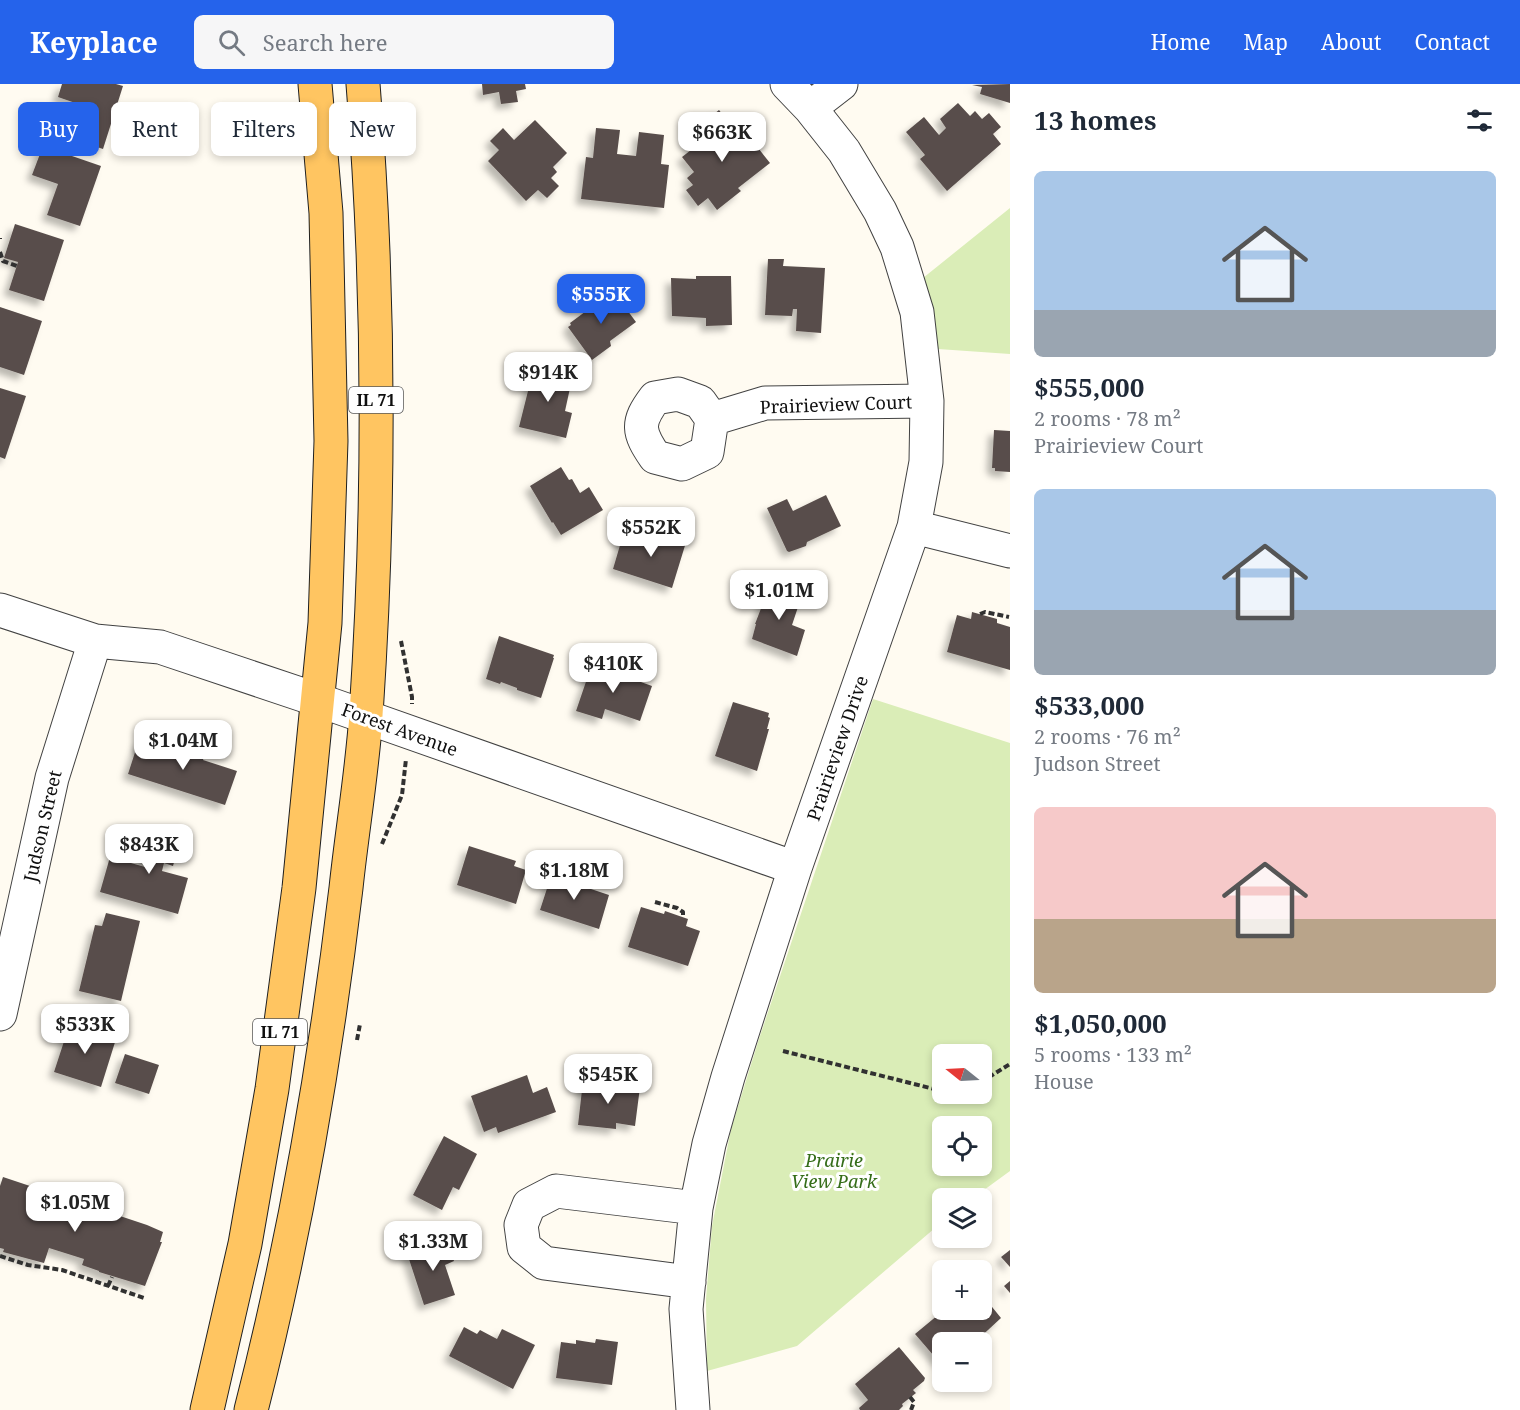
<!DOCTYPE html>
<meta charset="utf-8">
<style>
:root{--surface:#fff;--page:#f6f6f7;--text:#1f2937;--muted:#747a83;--accent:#2563eb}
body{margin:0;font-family:"Noto Serif",serif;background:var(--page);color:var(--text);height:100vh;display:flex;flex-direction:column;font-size:22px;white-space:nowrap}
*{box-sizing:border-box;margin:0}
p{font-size:20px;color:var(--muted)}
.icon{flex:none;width:33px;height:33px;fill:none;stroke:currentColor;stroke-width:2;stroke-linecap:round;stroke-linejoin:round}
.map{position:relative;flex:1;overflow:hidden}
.sheet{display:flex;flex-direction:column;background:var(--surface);width:510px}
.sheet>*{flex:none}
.hud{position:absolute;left:18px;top:18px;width:570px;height:54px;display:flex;gap:12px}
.needle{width:39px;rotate:288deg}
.controls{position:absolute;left:932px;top:960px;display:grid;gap:12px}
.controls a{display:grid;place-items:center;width:60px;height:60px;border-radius:9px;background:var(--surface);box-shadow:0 3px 9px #0003;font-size:30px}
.price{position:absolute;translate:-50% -51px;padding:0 14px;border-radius:12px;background:#fff;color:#222;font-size:20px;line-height:39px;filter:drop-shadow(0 2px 3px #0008)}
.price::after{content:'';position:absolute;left:50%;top:36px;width:18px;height:14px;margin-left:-9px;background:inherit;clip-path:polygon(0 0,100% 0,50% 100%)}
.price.selected{background:var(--accent);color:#fff}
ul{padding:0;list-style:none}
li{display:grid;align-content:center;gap:12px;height:318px;padding:0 24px}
li span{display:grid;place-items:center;height:186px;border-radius:9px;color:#555}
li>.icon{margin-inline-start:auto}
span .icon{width:108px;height:108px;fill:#fffc;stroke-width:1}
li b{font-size:26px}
h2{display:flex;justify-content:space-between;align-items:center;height:72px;padding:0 24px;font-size:26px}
.tag{padding:0 21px;border-radius:9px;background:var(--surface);box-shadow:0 3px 9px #0003;font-size:21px;line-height:54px}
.tag.selected{background:var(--accent);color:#fff}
header{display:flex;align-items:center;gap:36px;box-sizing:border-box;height:84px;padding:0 30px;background:var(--accent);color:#fff}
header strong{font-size:28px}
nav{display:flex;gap:33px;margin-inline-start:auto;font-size:21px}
.search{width:420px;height:54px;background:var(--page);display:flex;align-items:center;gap:15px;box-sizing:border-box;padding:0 21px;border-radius:9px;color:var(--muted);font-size:22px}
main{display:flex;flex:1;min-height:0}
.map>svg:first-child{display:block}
.green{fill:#daedb7;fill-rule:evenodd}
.building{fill:#594e4b;filter:url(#shadow)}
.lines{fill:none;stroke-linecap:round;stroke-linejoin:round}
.minor-casing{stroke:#424242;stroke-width:35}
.major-casing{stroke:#202020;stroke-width:35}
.path{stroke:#313131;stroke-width:4;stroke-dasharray:6 3;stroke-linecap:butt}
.minor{stroke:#fff;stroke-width:33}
.major{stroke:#ffc561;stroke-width:33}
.labels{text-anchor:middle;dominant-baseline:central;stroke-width:6;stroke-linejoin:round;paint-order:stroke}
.shield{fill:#fff;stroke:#575757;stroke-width:1.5}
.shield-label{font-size:16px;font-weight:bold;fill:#0f0f0f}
.street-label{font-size:18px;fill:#0f0f0f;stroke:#fff}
.park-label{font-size:18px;font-style:italic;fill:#356d19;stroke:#fff}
</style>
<header>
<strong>Keyplace</strong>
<div class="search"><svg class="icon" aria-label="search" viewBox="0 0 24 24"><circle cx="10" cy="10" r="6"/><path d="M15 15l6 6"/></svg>Search here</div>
<nav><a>Home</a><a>Map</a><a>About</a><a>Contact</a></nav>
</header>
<main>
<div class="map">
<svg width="1010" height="1326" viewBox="0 0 1010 1326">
<defs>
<filter id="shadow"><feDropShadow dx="-5.5" dy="5.5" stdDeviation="3" flood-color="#0004"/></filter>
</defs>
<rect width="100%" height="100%" fill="#fffbf1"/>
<path class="green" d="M1010,124V270L938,265L923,194Z
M873,615L1010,659V1087L973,1114H942V1138L797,1262L707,1287L706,1215L712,1142L731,1045L758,958ZM942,970H981V1010H942ZM942,1042H981V1082H942Z"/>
<path class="building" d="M62,0H116L123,2L103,65L73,55L84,22L58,13Z
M482,0H525L526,5L516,7L518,18L501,20L499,8L483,11Z
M1010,0V19L980,10L982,3L972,1Z
M958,19L970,32L975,27L982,35L989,29L1001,43L993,50L1001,60L947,107L920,75L925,71L906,48L924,33L939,51L946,44L940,35Z
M719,26L737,49L743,45L770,79L738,104L741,107L717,126L708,114L698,122L686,106L693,101L687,94L694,88L682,73L700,59L706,67L714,61L699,42Z
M535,36L567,69L553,83L557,88L551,94L559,102L547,114L538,106L526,117L488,77L499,66L490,57L503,44L514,56Z
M596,44L620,46L617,70L636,72L639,48L664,51L661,80L669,81L664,124L581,115L586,73L593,74Z
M43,62L101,82L80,142L47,131L58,100L32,91Z
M15,140L64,156L44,217L9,206L18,178L4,174Z
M768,175H784L783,182L825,184L821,249L796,247L797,225H793L792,232L765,231Z
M696,192H731L732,241L706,242V234L672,232L671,194L696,195Z
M613,207L636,238L610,257L611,262L592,276L568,243L571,241L570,239Z
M0,223L42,237L24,291L0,283Z
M534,283L571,291L570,294L572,295L565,327L572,329L566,354L519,343Z
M0,304L26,312L5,375L0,373Z
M994,346L1010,347V388L995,387V384H992Z
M561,383L569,396L572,395L580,409L589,403L603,426L561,451L553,438L552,439L530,402Z
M826,411L841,442L807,458L806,462L789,468L787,467L767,424L787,415L793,427Z
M660,447L687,455L672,504L613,485L623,451L656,460Z
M770,501L802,511L792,541L805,546L797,572L752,555L756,540H755Z
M972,528L997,535V539L1010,543V586L947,568L957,531L971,535Z
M499,552L554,571L553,574H554L541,614L517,606V604L501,598L500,600L486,595Z
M596,579L612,585L616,589L652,602L640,637L605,625L602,635L576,627L592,580L595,581Z
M733,618L769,629L768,633L770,634L767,645H769L757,687L715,672Z
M139,656L173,667L175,660L205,670L203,676L237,687L225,721L128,690Z
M148,744L181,753L173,782L164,779L162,787L188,794L178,830L100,808L110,773L145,783L146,776L139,774Z
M469,762L516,777L514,782L526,786L516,820L457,801Z
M552,789L587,800L585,803L609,811L599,845L540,826Z
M641,823L664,830L665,827L688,835L686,842L700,847L688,882L628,863Z
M106,829L140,837L121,917L79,907L95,841L102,842Z
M70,939L116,955L101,1003L54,988Z
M125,970L159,981L149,1010L115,999Z
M527,991L533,1009L547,1003L556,1028L498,1049L496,1043L484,1048L471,1012Z
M583,997L640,1003L635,1042L616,1039V1045L578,1041Z
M444,1052L477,1070L459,1106L453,1103L442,1126L413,1111Z
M3,1093L147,1141L163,1148L160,1158H162L145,1202L99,1188V1187L82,1181L84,1175L49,1164L44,1179L3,1168L4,1165L0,1164V1102Z
M447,1156L454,1177L445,1181L455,1211L424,1221L407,1169Z
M1010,1166V1183L1001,1173Z
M1010,1197V1209L1004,1202Z
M984,1213L1001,1234L975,1258H942V1278L940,1279L915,1250L944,1226H981V1215Z
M464,1243L477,1250L480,1246L497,1255L502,1245L535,1261L513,1305L449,1272Z
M596,1255L618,1258L612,1301L556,1294L561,1258L576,1260V1256L595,1259Z
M899,1263L925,1294L924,1297L913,1306L916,1309L902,1320L903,1322L899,1326H860L859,1324L868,1316L855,1300Z"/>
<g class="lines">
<defs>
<path id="minor" d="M810,24L841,0
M678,310L700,318L712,335L707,368L682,380L655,373C638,348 636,339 655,314Z
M712,335L765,319L927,317
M914,443L1010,467
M0,526L95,557L160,563L318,616L795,784
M0,930L52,694L95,557
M689,1198L544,1179L524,1163L521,1141L529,1121L556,1107L696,1124
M693,1326L686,1225L696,1124L709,1060L728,993L795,784L914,443L926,378L927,317L917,228L897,163L880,127L844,67L810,24L787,0"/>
<path id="major" d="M207,1326L245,1160L272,1005L299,804L325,539L331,357L326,129L315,0
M251,1326C295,1155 325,980 346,804C352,747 362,689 366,631C380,421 380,210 363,0"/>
</defs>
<use href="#minor" class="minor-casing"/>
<use href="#major" class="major-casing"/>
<path class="path" d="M0,155V154
M0,168L3,177L17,182
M980,530L985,528L1009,533
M401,557L412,613V620
M382,760L402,711L406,675
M655,818L677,824L683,828V833
M357,956L360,940
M783,967L942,1007
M981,998L1010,980
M952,1010H963
M0,1172L28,1181L62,1186L144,1214
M108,1202L112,1193
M981,1269L991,1262
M910,1313L914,1318L911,1326"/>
<use href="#minor" class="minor"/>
<use href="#major" class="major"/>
</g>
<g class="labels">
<g class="shield">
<rect x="349" y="303" width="54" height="26" rx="4.5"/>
<rect x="253" y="935" width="54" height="26" rx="4.5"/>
</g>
<g class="shield-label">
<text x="376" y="316">IL 71</text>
<text x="280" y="948">IL 71</text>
</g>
<g class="street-label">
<text transform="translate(836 320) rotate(-2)">Prairieview Court</text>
<text transform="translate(400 645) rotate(20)">Forest Avenue</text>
<text transform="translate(837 664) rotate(-71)">Prairieview Drive</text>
<text transform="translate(42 742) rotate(-77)">Judson Street</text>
</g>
<g class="park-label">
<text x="834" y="1076">Prairie<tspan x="834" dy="21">View Park</tspan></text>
</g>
</g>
</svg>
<div class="controls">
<a><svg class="needle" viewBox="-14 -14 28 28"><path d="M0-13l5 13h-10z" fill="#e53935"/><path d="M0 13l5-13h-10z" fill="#747a83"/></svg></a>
<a><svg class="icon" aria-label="locate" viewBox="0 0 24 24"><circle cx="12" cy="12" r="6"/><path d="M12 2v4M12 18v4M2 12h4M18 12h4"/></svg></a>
<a><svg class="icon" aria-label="layers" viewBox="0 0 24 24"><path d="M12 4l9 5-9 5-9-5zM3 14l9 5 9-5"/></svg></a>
<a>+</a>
<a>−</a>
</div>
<b class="price" style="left:722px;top:79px">$663K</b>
<b class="price selected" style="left:601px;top:241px">$555K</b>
<b class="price" style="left:548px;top:319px">$914K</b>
<b class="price" style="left:651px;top:474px">$552K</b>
<b class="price" style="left:779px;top:537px">$1.01M</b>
<b class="price" style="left:613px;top:610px">$410K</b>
<b class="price" style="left:183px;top:687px">$1.04M</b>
<b class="price" style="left:149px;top:791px">$843K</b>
<b class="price" style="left:574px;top:817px">$1.18M</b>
<b class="price" style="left:85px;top:971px">$533K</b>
<b class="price" style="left:608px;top:1021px">$545K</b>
<b class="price" style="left:75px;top:1149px">$1.05M</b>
<b class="price" style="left:433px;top:1188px">$1.33M</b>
<div class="hud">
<a class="tag selected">Buy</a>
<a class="tag">Rent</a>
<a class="tag">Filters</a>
<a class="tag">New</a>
</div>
</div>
<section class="sheet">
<h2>13 homes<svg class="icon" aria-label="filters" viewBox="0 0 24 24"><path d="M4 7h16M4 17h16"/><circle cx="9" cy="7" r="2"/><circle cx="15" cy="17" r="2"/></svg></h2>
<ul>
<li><span style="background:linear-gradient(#a9c7e8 75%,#9aa5b1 0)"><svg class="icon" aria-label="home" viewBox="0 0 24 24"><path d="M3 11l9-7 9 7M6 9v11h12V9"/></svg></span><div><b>$555,000</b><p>2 rooms · 78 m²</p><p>Prairieview Court</p></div></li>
<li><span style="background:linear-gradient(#a9c7e8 65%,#9aa5b1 0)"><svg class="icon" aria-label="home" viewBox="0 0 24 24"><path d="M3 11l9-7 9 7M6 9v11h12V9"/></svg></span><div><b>$533,000</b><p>2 rooms · 76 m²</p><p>Judson Street</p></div></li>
<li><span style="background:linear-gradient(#f6c9c9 60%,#b9a48a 0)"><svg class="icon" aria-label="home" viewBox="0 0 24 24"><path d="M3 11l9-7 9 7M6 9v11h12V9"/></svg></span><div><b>$1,050,000</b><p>5 rooms · 133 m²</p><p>House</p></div></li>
</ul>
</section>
</main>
